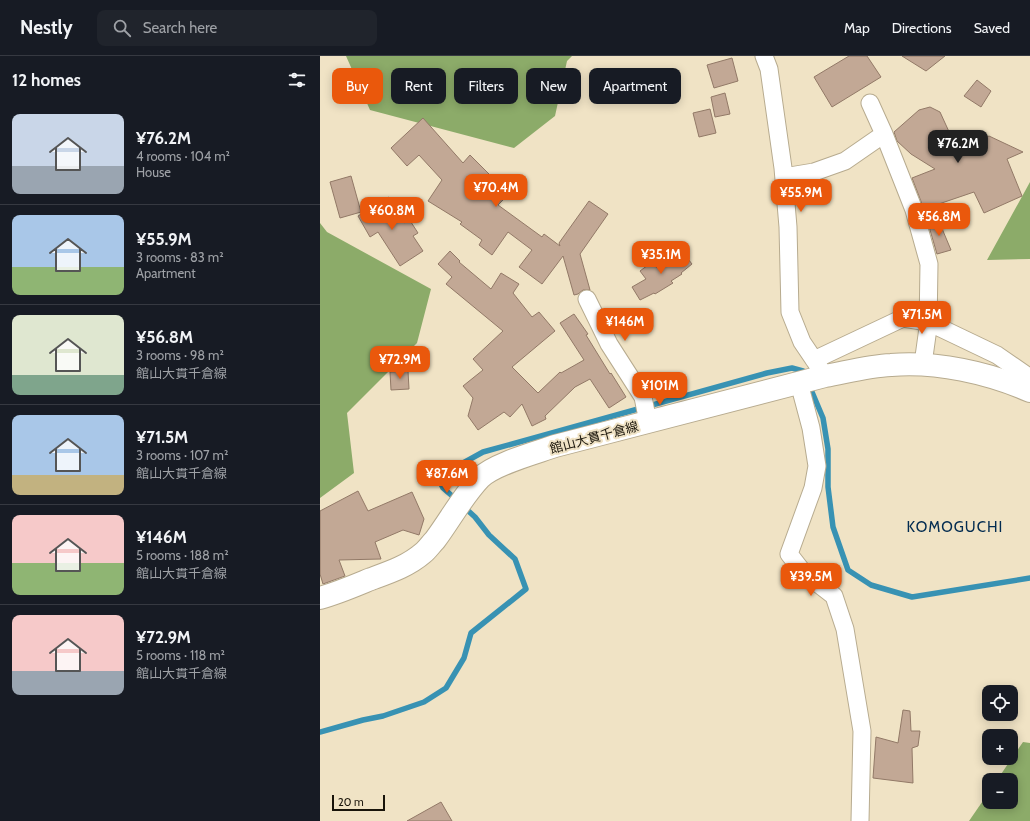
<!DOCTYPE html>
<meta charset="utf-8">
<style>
:root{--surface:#171b24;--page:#20242c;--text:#f1f3f6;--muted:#9ea1a6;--line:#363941;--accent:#ea580c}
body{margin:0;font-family:Cabin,"Noto Sans JP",sans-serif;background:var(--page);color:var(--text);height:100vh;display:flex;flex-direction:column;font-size:15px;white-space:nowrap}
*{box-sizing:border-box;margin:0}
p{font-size:13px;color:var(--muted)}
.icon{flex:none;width:22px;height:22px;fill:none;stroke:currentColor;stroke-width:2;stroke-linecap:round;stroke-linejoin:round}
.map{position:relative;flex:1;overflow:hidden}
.panel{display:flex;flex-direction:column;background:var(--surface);width:320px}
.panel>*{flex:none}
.guide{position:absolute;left:12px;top:12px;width:380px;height:36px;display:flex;gap:8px}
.fabs{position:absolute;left:662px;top:629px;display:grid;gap:8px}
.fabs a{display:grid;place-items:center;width:36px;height:36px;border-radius:8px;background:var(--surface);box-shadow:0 2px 10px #0003;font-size:20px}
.scale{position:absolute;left:12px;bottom:10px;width:53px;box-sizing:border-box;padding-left:4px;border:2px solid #19140a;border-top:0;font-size:11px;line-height:14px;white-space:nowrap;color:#19140a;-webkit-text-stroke:3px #f0e3c5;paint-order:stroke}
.price{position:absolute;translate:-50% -34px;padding:0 9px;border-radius:8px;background:var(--accent);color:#fff;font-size:13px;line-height:26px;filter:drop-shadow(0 1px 2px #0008)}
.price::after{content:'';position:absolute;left:50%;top:24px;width:12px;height:9px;margin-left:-6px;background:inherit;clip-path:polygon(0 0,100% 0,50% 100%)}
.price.selected{background:#222;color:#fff}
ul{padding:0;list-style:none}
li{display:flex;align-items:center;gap:12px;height:100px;padding:0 12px}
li+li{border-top:1px solid var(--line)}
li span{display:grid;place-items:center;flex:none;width:112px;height:80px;border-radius:8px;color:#555}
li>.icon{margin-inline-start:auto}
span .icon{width:48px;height:48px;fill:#fffc;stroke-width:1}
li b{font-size:17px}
h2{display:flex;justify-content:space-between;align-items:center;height:48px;padding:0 12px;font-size:17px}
.chip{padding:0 14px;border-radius:8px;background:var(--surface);box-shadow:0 2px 10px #0003;font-size:14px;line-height:36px}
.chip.selected{background:var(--accent);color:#fff}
header{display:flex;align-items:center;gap:24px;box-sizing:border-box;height:56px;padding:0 20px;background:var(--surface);border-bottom:1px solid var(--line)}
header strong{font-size:19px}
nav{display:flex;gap:22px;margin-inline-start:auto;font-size:14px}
.search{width:280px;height:36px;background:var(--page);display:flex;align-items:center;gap:10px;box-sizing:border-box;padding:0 14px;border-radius:8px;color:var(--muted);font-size:15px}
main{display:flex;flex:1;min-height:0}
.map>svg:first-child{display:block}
.forest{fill:#8cab69}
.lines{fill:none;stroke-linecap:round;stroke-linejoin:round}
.stream{stroke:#3892b3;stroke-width:5.5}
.building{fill:#c2a895;stroke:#927967}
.minor-casing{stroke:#b7ab8f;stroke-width:19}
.secondary-casing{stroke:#b7ab8f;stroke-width:24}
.minor{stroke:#fff;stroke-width:17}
.secondary{stroke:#fff;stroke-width:22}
.labels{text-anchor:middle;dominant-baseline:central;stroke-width:4;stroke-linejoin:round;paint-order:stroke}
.street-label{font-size:13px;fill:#19140a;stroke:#f0e3c5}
.quarter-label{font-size:15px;letter-spacing:1px;fill:#022b50;stroke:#f0e3c5}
</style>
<header>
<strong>Nestly</strong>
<div class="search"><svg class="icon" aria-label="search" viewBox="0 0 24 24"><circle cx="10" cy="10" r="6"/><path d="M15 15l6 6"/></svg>Search here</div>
<nav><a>Map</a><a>Directions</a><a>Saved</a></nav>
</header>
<main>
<section class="panel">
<h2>12 homes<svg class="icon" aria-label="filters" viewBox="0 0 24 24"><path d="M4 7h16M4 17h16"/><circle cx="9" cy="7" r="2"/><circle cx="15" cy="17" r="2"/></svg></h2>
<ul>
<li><span style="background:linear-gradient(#c9d6e8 65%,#9aa5b1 0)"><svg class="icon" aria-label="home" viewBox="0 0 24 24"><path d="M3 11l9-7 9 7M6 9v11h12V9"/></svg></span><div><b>¥76.2M</b><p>4 rooms · 104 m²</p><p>House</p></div></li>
<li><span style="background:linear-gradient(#a9c7e8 65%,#8fb573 0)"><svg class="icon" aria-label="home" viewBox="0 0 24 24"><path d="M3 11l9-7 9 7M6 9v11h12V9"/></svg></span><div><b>¥55.9M</b><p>3 rooms · 83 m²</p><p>Apartment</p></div></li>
<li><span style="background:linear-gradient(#dfe7d0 75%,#7fa58c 0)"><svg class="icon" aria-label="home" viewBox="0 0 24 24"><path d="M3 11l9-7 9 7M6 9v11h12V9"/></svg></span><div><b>¥56.8M</b><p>3 rooms · 98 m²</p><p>館山大貫千倉線</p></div></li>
<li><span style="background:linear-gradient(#a9c7e8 75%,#c2b280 0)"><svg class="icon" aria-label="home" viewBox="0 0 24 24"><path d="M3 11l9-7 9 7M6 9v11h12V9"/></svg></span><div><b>¥71.5M</b><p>3 rooms · 107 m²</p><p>館山大貫千倉線</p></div></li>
<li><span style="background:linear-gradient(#f6c9c9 60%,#8fb573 0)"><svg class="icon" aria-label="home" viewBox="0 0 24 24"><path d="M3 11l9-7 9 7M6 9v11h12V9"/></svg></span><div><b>¥146M</b><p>5 rooms · 188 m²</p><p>館山大貫千倉線</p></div></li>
<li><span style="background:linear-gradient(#f6c9c9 70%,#9aa5b1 0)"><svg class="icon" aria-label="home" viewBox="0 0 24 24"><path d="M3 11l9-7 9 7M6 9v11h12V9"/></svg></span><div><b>¥72.9M</b><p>5 rooms · 118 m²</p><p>館山大貫千倉線</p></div></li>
</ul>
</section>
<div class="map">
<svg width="710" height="765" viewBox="0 0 710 765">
<rect width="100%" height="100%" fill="#f0e3c5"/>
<path class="forest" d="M26,0H252L247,5L235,60L194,92L50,54Z
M710,126V203L667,204Z
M0,167L7,176L111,233L97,287L27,357L34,417L0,442Z
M703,686L710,687V765H649L669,736V746H691V724H677Z"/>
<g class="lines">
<path class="stream" d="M492,336L503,362L508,393V431L513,471L528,514L551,529L592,541L710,522
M138,445L123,432L119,424L134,412L163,396L447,317L472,312L483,315
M0,676L43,664L63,660L104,646L126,632L144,602L151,577L206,533L195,503L169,479L155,461L144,451"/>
</g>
<path class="building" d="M529,0H547L561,21L512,51L494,21Z
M582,0H625L606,15Z
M412,2L418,25L394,32L387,9Z
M657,24L671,35L661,51L644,40Z
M405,37L410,58L395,61L391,41Z
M610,51L620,56L636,91L631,98L669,80L703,96L687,103L702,140L664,157L654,136L604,153L592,122L615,113L591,98L577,85L574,76L599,54Z
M390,53L396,77L379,81L373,57Z
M103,62L143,107L150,99L174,123L176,120L191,136L178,149L222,181L224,178L240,190L239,187L269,145L288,158L260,198L270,234H263L258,238L254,239L243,200L222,228L199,211L212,194L188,176L172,199L159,189L162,184L140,168L142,166L108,145L122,124L99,99L87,110L71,92Z
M31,120L41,156L20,162L10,126Z
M69,141L84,167L89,163L98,177L93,180L103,195L80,210L58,176L50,181L38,160Z
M618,163L631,194L617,198L608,167Z
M361,194L372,208L361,217L362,218L351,225L353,227L335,238L334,237L320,244L312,231L326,223L320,215L332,206L337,212Z
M130,195L140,205L139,206L171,233L181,217L199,228L193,237L212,261L219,256L235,275L192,311L218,337L240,316L241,317L264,304L240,267L254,258L268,278L266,279L290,318L291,317L306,341L289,352L270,323L255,331L225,360L226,363L212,370L202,348L190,361L184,356L158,374L148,360L153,342L143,330L163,314L153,303L183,275L126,228L132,221L118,208Z
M88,315L89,333L71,334L70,316Z
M38,435L48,455L92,436L104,463L99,479L83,474L55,486L61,503L19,504L25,520L3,528L0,518V455Z
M583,654L590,655L591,675H600L598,690L592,692L593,727L553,722L556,681L578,687Z
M121,746L132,765H87Z"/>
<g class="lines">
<defs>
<path id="minor" d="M444,0L449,13L463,112L468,171L470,256L482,286L505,320
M550,47L564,78L594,154L609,208L608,272L603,308
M464,121L494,116L525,105L564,78
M267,243L289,288L323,341L328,366
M494,304L583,262L608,266L677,299L706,319L710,325
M479,327L491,372L497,410L493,432L469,498L483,516L514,540L525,573L542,675L540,765"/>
<path id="secondary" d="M0,542C18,537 34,530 51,523C70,516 88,510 103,497C107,494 111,488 115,484C130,464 142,441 160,422C174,408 215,397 235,390L505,320C527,316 549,310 571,309C616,305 669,317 710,335"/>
</defs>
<use href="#minor" class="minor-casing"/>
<use href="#secondary" class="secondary-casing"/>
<use href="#minor" class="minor"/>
<use href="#secondary" class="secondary"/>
</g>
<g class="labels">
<g class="street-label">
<text transform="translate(274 381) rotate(-15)">館山大貫千倉線</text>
</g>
<g class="quarter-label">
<text x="635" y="471">KOMOGUCHI</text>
</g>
</g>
</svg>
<div class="fabs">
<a><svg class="icon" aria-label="locate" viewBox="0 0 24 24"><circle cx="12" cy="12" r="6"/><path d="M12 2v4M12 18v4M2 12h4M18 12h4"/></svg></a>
<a>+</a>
<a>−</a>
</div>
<div class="scale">20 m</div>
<b class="price selected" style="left:638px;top:108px">¥76.2M</b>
<b class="price" style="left:176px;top:152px">¥70.4M</b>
<b class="price" style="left:481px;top:157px">¥55.9M</b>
<b class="price" style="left:72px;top:175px">¥60.8M</b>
<b class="price" style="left:619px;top:181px">¥56.8M</b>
<b class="price" style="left:341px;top:219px">¥35.1M</b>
<b class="price" style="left:602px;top:279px">¥71.5M</b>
<b class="price" style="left:305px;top:286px">¥146M</b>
<b class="price" style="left:80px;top:324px">¥72.9M</b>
<b class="price" style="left:340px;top:350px">¥101M</b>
<b class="price" style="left:127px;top:438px">¥87.6M</b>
<b class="price" style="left:491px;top:541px">¥39.5M</b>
<div class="guide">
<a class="chip selected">Buy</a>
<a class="chip">Rent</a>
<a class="chip">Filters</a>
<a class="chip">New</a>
<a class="chip">Apartment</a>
</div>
</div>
</main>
